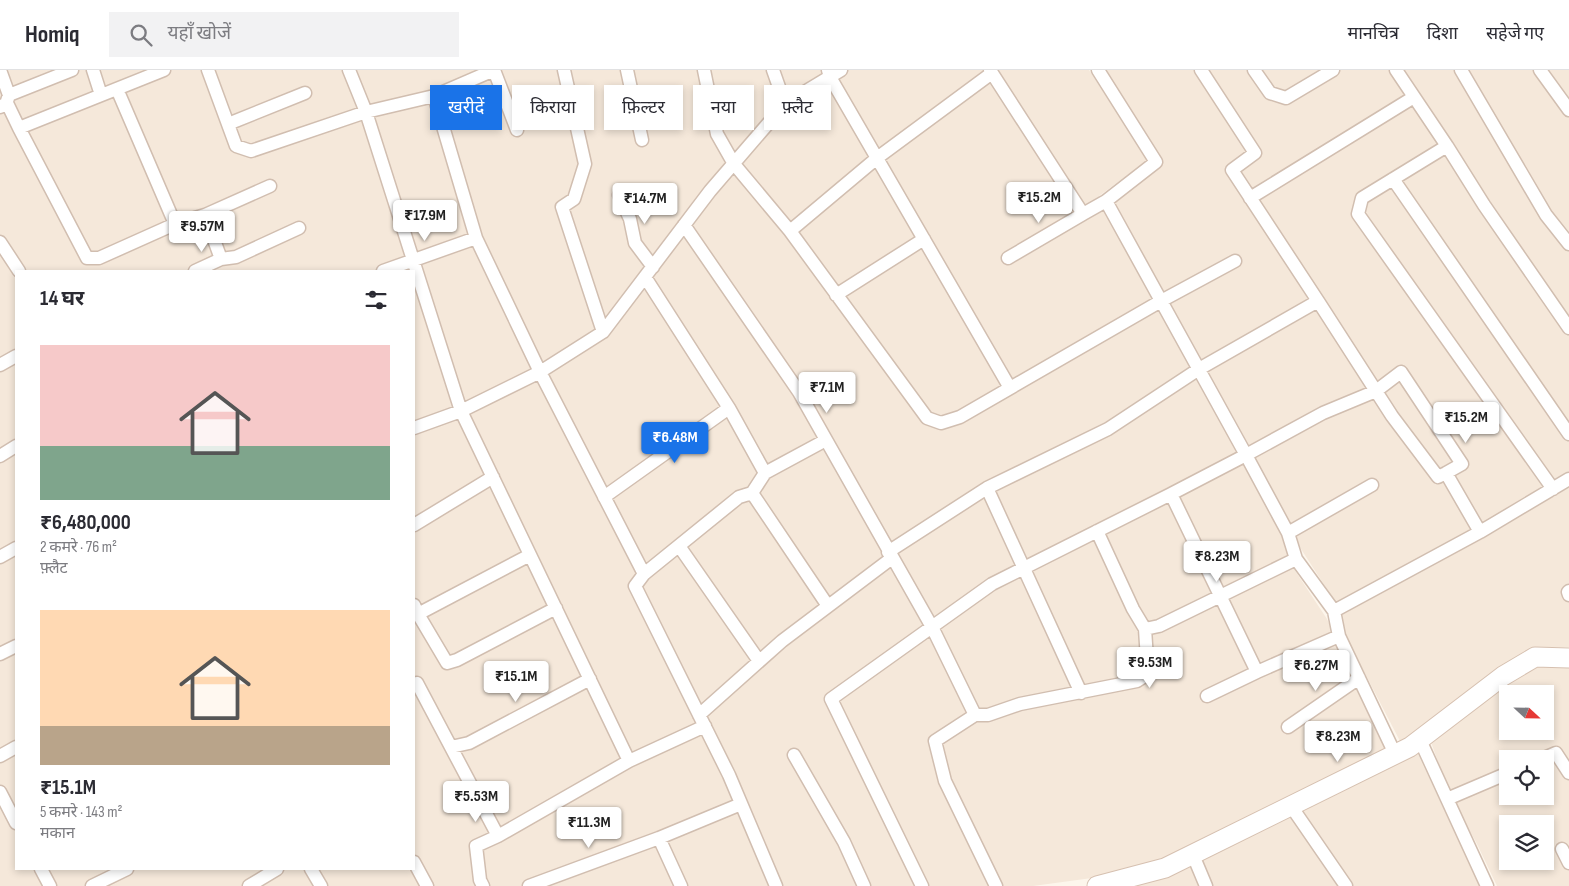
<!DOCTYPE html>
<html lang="hi">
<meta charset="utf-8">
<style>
:root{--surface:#fff;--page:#f2f2f3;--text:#2b2b33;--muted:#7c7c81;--line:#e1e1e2;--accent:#1a73e8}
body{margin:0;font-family:"Sofia Sans Condensed","Noto Sans Devanagari",sans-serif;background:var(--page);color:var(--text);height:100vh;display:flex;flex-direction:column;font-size:19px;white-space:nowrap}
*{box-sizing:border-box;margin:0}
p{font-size:16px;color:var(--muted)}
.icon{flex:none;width:28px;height:28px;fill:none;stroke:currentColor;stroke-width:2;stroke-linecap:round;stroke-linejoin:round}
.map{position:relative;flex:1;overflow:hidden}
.panel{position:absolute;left:15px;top:200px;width:400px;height:600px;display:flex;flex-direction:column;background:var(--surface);border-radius:0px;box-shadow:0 2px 8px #0003}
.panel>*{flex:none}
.banner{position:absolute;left:430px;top:15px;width:475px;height:45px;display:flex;gap:10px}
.needle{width:32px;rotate:112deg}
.fabs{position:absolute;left:1499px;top:615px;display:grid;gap:10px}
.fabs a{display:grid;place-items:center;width:55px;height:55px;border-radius:0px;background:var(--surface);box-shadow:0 2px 8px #0003;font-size:25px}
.price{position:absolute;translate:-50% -42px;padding:0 11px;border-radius:5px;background:#fff;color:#222;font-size:16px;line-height:32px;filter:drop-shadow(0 1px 2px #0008)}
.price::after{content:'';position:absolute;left:50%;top:30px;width:15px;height:11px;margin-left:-8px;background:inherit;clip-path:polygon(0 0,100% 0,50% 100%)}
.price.current{background:var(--accent);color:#fff}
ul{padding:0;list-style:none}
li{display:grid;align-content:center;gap:10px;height:265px;padding:0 25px}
li span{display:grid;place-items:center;height:155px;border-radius:0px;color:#555}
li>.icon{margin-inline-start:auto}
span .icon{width:90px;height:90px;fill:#fffc;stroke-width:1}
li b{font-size:21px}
h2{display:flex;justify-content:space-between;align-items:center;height:60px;padding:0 25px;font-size:21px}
.tag{padding:0 18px;border-radius:0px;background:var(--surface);box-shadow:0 2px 8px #0003;font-size:18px;line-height:45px}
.tag.current{background:var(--accent);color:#fff}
header{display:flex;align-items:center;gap:30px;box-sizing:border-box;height:70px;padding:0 25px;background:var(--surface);border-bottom:1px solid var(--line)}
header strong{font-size:24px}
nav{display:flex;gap:28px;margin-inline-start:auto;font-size:18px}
.search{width:350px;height:45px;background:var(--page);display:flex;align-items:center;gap:12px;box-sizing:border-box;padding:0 18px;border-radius:0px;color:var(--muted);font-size:19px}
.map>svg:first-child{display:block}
.residential{fill:#f5e8da;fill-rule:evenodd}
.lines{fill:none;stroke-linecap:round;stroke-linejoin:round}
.street-casing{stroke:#d1beb0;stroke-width:15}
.secondary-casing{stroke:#d6c0b0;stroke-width:21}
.street{stroke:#fff;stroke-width:12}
.secondary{stroke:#fff;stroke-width:19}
</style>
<header>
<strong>Homiq</strong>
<div class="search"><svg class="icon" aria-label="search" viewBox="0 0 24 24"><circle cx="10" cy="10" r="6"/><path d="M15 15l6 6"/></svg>यहाँ खोजें</div>
<nav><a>मानचित्र</a><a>दिशा</a><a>सहेजे गए</a></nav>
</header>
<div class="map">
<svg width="1569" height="816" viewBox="0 0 1569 816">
<rect width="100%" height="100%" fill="#fdf6ec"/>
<path class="residential" d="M0,0H1089L1148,90L1099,126L1282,465L1294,499L1327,549L1390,682L1164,793L1092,808L1033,816H0ZM16,201H414V799H16Z
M1101,0H1569V577H1555L1504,594L1401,673L1344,563L1334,530L1301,479L1166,234L1114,132L1160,94Z
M1540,592L1569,596V816H1497L1477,774L1448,721L1430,669ZM1508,624H1545V661H1508ZM1508,689H1545V726H1508ZM1508,754H1545V791H1508Z
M1417,682L1480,816H1116Z"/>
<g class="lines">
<defs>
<path id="street" d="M0,0L9,25L7,31
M93,0L101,25
M208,0L236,76L251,81L366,42L434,26
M349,0L366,42L461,341L540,302L644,504L635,516L729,705L776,816
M494,0L434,26L476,168L540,302L603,262L710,121L785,34L841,0
M494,0L517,60
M564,0L585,94L574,129L562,137L603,262
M627,0L642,70
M704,0L717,64L734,94L790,161L927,348L941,353L960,347L1161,231L1235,191
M773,0L785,34
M828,0L830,7L1010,318
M990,0L1083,144L1106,131
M1098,0L1156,92L1106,131L1246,385L1171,424L1257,602L1339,566L1395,684
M1201,0L1255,83L1232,100L1318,231
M1254,0L1270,23L1286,28L1333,0
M1396,0L1447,76L1484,135L1569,258
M1461,0L1546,145L1569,174
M1540,0L1569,40
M117,19L175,154
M9,25L72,0
M0,37L7,33L19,58L164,0
M228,54L305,23
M19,58L87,188H99L175,154L205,145L270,116
M1447,76L1362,128L1358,144L1553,419
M1393,109L1569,364
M619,125L630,149L635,173L653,197
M1250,128L1414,27
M205,145L221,189
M684,155L799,322L932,557L975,645
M790,161L877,88L992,3
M0,172L19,201
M1008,188L1083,144
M195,201L221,189L236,187L299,158
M383,201L476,168
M645,207L729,338L765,403
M836,225L924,169
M0,295L16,286
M414,358L461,341L629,691L498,766
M0,386L16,376
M987,418L1081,623
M752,423L828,536
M604,427L729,338
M414,455L493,407
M1288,463L1372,415
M679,476L759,591
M888,482L987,418L1108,359L1199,299L1318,231L1392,346L1438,407L1446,403
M0,487L16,478
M644,504L739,427L752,423L765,403L826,370
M1569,521L1568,522L1569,525
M414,535L418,544L530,485
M1334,541L1296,489L1288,463L1246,385L1323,343L1376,321L1401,302L1462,394L1446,403L1480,462
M418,544L447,593L457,590L556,538
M1145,559L1159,556L1296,489
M1339,566L1334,541L1480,462L1569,409
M0,584L16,576
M414,615L417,613L498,766L476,776L480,810L483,816
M1207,626L1257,602
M699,645L782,571L892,488
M1288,657L1359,608
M1420,670L1487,816
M451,677L469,673L590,609
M794,685L844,772L864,816
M0,686L16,677
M1542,689L1556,683L1569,703
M629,691L705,656
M0,722L16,753
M1447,729L1508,703
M1291,736L1346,816
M659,768L681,816
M1562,779L1569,793
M1193,785L1206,816
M414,792L427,816
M41,799L50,816
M311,799L321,816
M92,816L127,799
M249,816L277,799
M529,816L659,768L741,734
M922,816L831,629L992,514L1171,424
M996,816L945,711L935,671L975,645H988L1020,634L1137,611L1148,604L1145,559L1133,539L1097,461"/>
<path id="secondary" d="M1097,816L1165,798L1410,677L1503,606L1535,587L1569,588"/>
</defs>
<use href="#street" class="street-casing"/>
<use href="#secondary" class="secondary-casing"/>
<use href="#street" class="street"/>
<use href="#secondary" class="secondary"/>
</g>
</svg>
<div class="fabs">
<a><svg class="needle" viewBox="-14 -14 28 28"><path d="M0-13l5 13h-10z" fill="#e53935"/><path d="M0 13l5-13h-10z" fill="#7c7c81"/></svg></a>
<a><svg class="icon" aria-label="locate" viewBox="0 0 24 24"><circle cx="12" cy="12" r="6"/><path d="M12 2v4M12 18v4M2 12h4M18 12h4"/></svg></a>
<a><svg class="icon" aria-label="layers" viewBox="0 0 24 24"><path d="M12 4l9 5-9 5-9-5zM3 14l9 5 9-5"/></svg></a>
</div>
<b class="price" style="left:1039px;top:154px">₹15.2M</b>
<b class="price" style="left:645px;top:155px">₹14.7M</b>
<b class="price" style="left:425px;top:172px">₹17.9M</b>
<b class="price" style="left:202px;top:183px">₹9.57M</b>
<b class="price" style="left:827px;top:344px">₹7.1M</b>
<b class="price" style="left:1466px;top:374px">₹15.2M</b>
<b class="price current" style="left:675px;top:394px">₹6.48M</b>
<b class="price" style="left:1217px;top:513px">₹8.23M</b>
<b class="price" style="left:1150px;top:619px">₹9.53M</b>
<b class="price" style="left:1316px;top:622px">₹6.27M</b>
<b class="price" style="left:516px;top:633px">₹15.1M</b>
<b class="price" style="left:1338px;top:693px">₹8.23M</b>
<b class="price" style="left:476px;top:753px">₹5.53M</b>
<b class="price" style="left:589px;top:779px">₹11.3M</b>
<div class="banner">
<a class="tag current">खरीदें</a>
<a class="tag">किराया</a>
<a class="tag">फ़िल्टर</a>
<a class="tag">नया</a>
<a class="tag">फ़्लैट</a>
</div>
<section class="panel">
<h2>14 घर<svg class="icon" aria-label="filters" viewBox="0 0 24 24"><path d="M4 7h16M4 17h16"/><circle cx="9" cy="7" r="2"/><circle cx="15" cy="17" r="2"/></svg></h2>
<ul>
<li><span style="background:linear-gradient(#f6c9c9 65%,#7fa58c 0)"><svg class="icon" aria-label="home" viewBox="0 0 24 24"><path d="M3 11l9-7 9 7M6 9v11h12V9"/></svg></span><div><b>₹6,480,000</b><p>2 कमरे · 76 m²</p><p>फ़्लैट</p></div></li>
<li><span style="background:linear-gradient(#ffd9b3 75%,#b9a48a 0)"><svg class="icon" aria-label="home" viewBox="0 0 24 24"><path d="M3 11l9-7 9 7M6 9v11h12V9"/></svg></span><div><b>₹15.1M</b><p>5 कमरे · 143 m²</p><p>मकान</p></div></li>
</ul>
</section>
</div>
